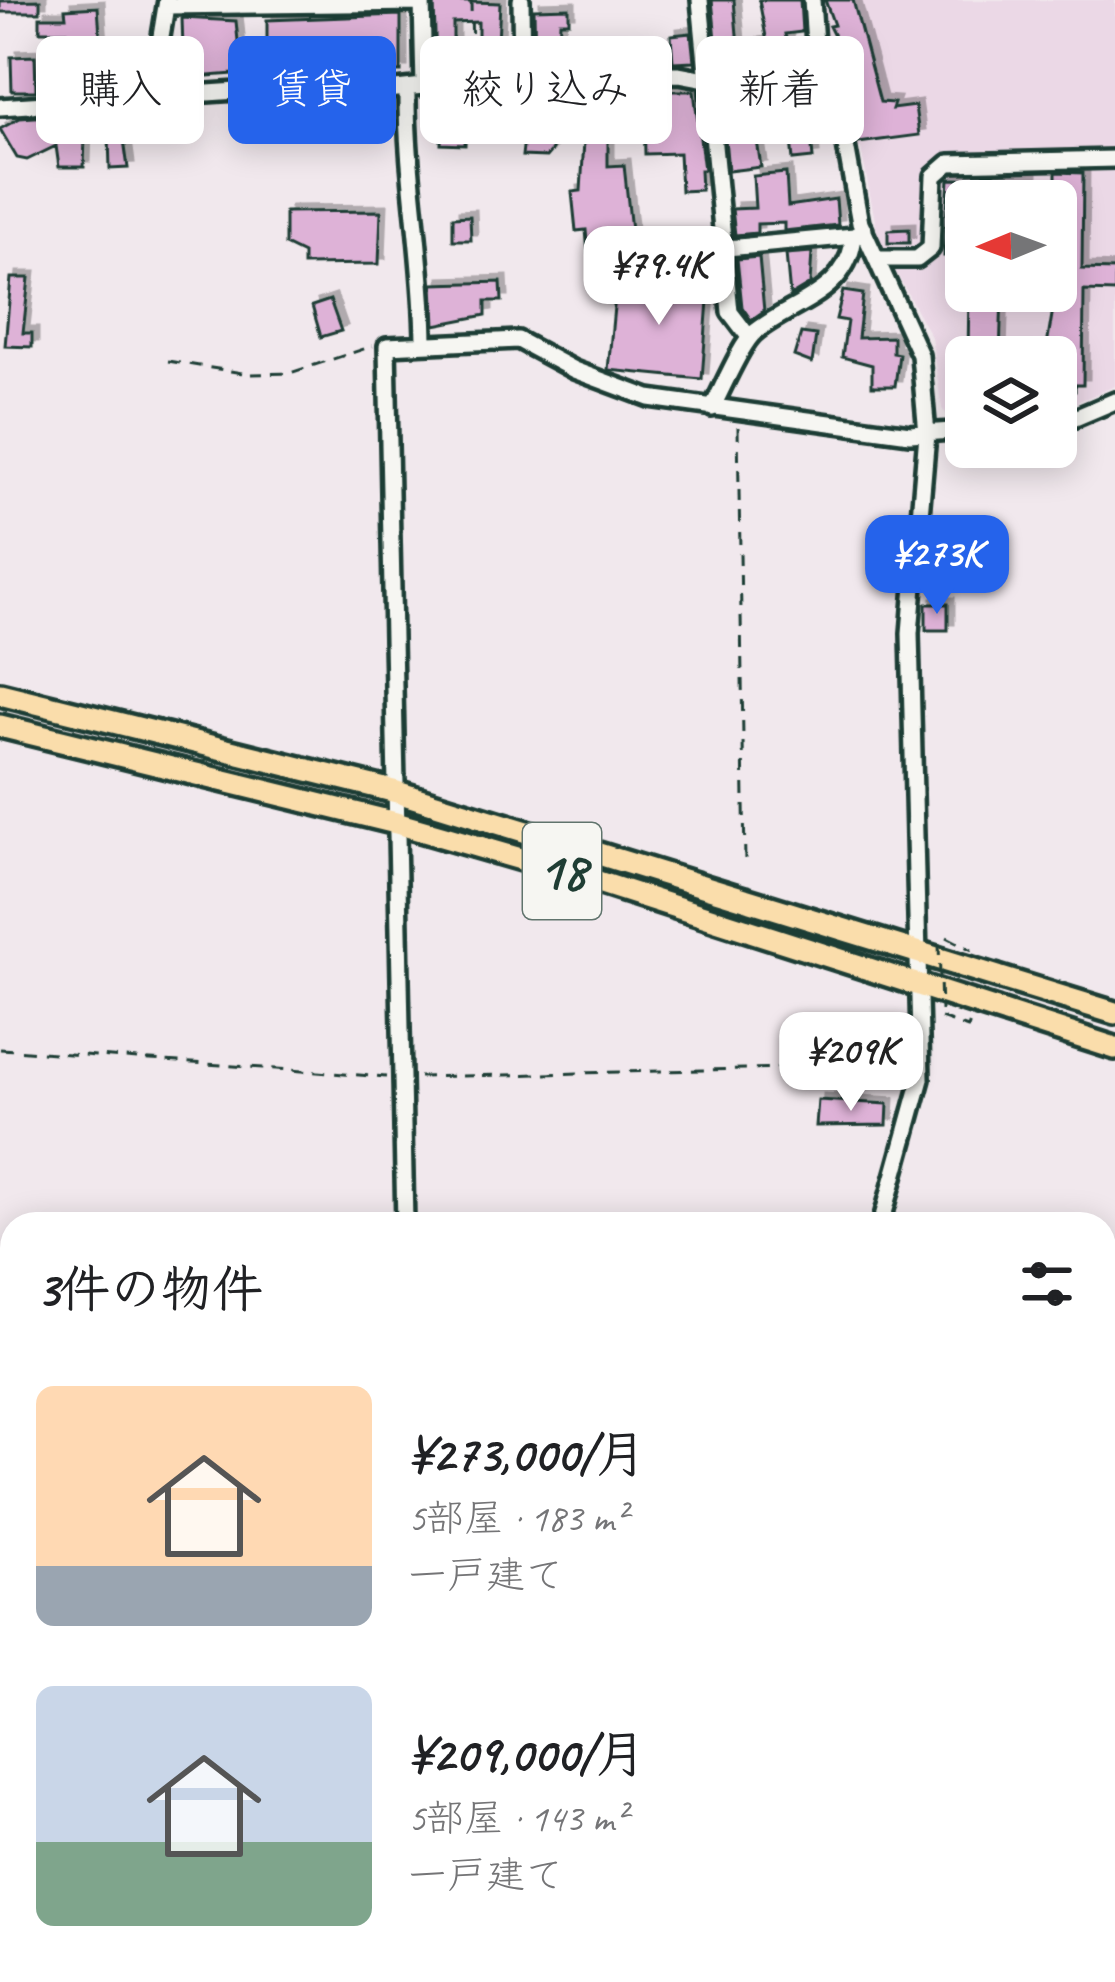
<!DOCTYPE html>
<html lang="ja">
<meta charset="utf-8">
<style>
:root{--surface:#fff;--page:#f6f6f6;--text:#202124;--muted:#757577;--accent:#2563eb}
body{margin:0;font-family:Caveat,"Klee One",sans-serif;background:var(--page);color:var(--text);height:100vh;display:flex;flex-direction:column;font-size:45px;white-space:nowrap}
*{box-sizing:border-box;margin:0}
p{font-size:39px;color:var(--muted)}
.icon{flex:none;width:66px;height:66px;fill:none;stroke:currentColor;stroke-width:2;stroke-linecap:round;stroke-linejoin:round}
.map{position:relative;flex:1;overflow:hidden}
.sheet{position:absolute;left:0px;top:1212px;width:1116px;height:771px;display:flex;flex-direction:column;background:var(--surface);border-radius:36px 36px 0 0;box-shadow:0 6px 30px #0003}
.sheet>*{flex:none}
.hud{position:absolute;left:36px;top:36px;width:1044px;height:108px;display:flex;gap:24px}
.needle{width:78px;rotate:269deg}
.controls{position:absolute;left:945px;top:180px;display:grid;gap:24px}
.controls a{display:grid;place-items:center;width:132px;height:132px;border-radius:18px;background:var(--surface);box-shadow:0 6px 30px #0003;font-size:60px}
.price{position:absolute;translate:-50% -102px;padding:0 27px;border-radius:24px;background:#fff;color:#222;font-size:39px;line-height:78px;filter:drop-shadow(0 3px 6px #0008)}
.price::after{content:'';position:absolute;left:50%;top:72px;width:36px;height:27px;margin-left:-18px;background:inherit;clip-path:polygon(0 0,100% 0,50% 100%)}
.price.active{background:var(--accent);color:#fff}
ul{padding:0;list-style:none}
li{display:flex;align-items:center;gap:36px;height:300px;padding:0 36px}
li span{display:grid;place-items:center;flex:none;width:336px;height:240px;border-radius:18px;color:#555}
li>.icon{margin-inline-start:auto}
span .icon{width:144px;height:144px;fill:#fffc;stroke-width:1}
li b{font-size:51px}
h2{display:flex;justify-content:space-between;align-items:center;height:144px;padding:0 36px;font-size:51px}
.pill{padding:0 42px;border-radius:18px;background:var(--surface);box-shadow:0 6px 30px #0003;font-size:42px;line-height:108px}
.pill.active{background:var(--accent);color:#fff}
.map>svg:first-child{display:block}
.built{fill:#ebd8e6;fill-rule:evenodd}
.forest{fill:url(#forest-crowns);stroke:#6d8a61;stroke-width:3}
.building{fill:#deb2d7;stroke:#1f3d34;stroke-width:3;filter:url(#shadow)}
.lines{fill:none;stroke-linecap:round;stroke-linejoin:round}
.minor-casing{stroke:#1f3d34;stroke-width:24}
.highway-casing{stroke:#1f3d34;stroke-width:30}
.path{stroke:#1f3d34;stroke-width:3;stroke-dasharray:12 9;stroke-linecap:butt}
.minor{stroke:#f6f6f2;stroke-width:15}
.highway{stroke:#faddab;stroke-width:21}
.path-bridge{stroke:#1f3d34;stroke-width:3;stroke-dasharray:12 9;stroke-linecap:butt}
.labels{text-anchor:middle;dominant-baseline:central;stroke-width:10;stroke-linejoin:round;paint-order:stroke}
.shield{fill:#f6f6f2;stroke:#60746d;stroke-width:3}
.shield-label{font-size:54px;font-weight:bold;fill:#1f3d34}
</style>
<div class="map">
<svg width="1115" height="1982" viewBox="0 0 1115 1982">
<defs>
<pattern id="forest-crowns" width="20" height="18" patternUnits="userSpaceOnUse" patternTransform="scale(3)"><rect width="20" height="18" fill="#bbd68e"/><path d="M2 6a3 3 0 1 1 6 0M12 15a3 3 0 1 1 6 0" fill="none" stroke="#97af75"/></pattern>
<filter id="shadow"><feDropShadow dx="6" dy="-6" stdDeviation="0" flood-color="#0004"/></filter>
</defs>
<rect width="100%" height="100%" fill="#f1e8ed"/>
<filter id="ink" filterUnits="userSpaceOnUse"><feTurbulence type="fractalNoise" baseFrequency=".00833" numOctaves="2"/><feDisplacementMap in="SourceGraphic" scale="24" xChannelSelector="R" yChannelSelector="G"/><feConvolveMatrix kernelMatrix="1 2 1 2 8 2 1 2 1" color-interpolation-filters="sRGB"/></filter>
<g filter="url(#ink)">
<path class="built" d="M820,0H1115V386L1056,411V357H966V416H949L942,409L931,337L879,241L861,148H854L844,90L823,38ZM966,201H1056V291H966Z"/>
<path class="forest" d="M655,1971H728L718,1982L653,1978Z"/>
<path class="building" d="M40,0V12H0V1Z
M712,0H734L738,46L767,42L759,0H800L802,32L785,34L796,77L777,79L771,56L748,59L750,75L719,69Z
M825,0H853L880,102L894,103L892,109L915,106L919,135L858,143L847,90L851,87L836,54L842,52L829,26L834,25Z
M434,1L500,3L497,62L478,58V22L453,23V67H436Z
M98,7L103,77H140V86L70,90L67,31H40V17H66L65,9Z
M569,8V22H560L558,63H535L534,9Z
M401,15V72H393V77L314,78V73L276,71L169,79L171,50H183L182,18L236,21L239,51L267,50V20Z
M691,33L694,61L673,62L671,35Z
M35,56L36,91H12L11,57Z
M664,86V91H694L704,170H700L701,190L681,191L679,153L645,154L644,114L608,116V166L624,165L633,249L588,253L586,230L576,231L572,192L581,191L585,124L596,118L598,87Z
M721,94L751,101L761,167L728,171Z
M284,101L312,102L306,134L270,133V116L284,115Z
M538,108H556L552,150L546,157L522,156L527,113H538Z
M120,111L128,168L110,169L109,136L85,137L84,167H59L56,146L27,160L17,158L0,129L20,118Z
M442,112H466L465,145L441,144Z
M810,127L813,158L793,160L790,129Z
M1056,172L1083,173L1082,269L1115,270V292L1084,291L1083,385H1075V391H1056L1055,351H1046L1056,291Z
M786,173L788,206L836,199L838,225L784,231V223L757,224V233L735,235L732,209L755,208L753,176Z
M949,179L1031,180V201H966V256H944Z
M381,211L379,264L303,265V254L285,245V212Z
M470,216L471,240H453V217Z
M909,229V243H888V230Z
M812,252L810,284L790,296L786,254Z
M759,257L764,311L751,320L742,307L737,259Z
M617,275L709,287L702,379L608,370Z
M11,278H29L23,333H32V347L5,346Z
M501,282L502,301H486V315L435,325L433,284Z
M843,291L863,294L858,338L893,337V353L899,354L895,386H872V365L842,357L847,321L836,319Z
M969,291H1002L1000,357H968Z
M330,300L341,331L321,337L312,306Z
M801,333L816,335L812,363L794,356Z
M926,604H948V630H926Z
M818,1100L888,1104L887,1125L816,1126Z"/>
<g class="lines">
<defs>
<path id="minor" d="M422,0L424,87
M521,0L522,75
M700,0L730,312L749,337
M812,0L815,44L838,101L860,223L920,355L927,434L910,633L921,1079L881,1224
M166,6L422,3
M407,89C406,173 423,255 424,341
M151,97L167,0
M0,107L267,89L369,92L522,75L679,74L770,91L833,87
M727,248L854,236
M877,259H917L931,248L934,176L949,163L1115,159
M712,408C722,390 741,343 755,332C792,302 848,294 854,236L864,230
M1056,426L1115,401
M405,1224L387,346L518,340L574,370L649,398L910,434L966,430
M1104,1561L1115,1536
M0,1610L12,1608
M1104,1668H1115
M865,1971L888,1975V1982
M888,1975L1038,1972
M162,1982L163,1971
M411,1982L412,1971
M643,1982L646,1971"/>
<path id="highway" d="M0,694L397,792L1115,1013
M0,726L396,823L573,874L1115,1048"/>
</defs>
<use href="#minor" class="minor-casing"/>
<use href="#highway" class="highway-casing"/>
<path class="path" d="M471,0L472,64
M168,361L249,374L290,373L373,346
M738,427L745,863
M947,937L972,950
M941,1018L968,1028L970,1022
M0,1049L386,1077
M419,1077L907,1065
M0,1768L12,1760"/>
<use href="#minor" class="minor"/>
<use href="#highway" class="highway"/>
<path class="path-bridge" d="M939,943L941,1011"/>
</g>
</g>
<g class="labels">
<rect class="shield" x="523" y="823" width="78" height="96" rx="9"/>
<g class="shield-label">
<text x="562" y="871">18</text>
</g>
</g>
</svg>
<div class="controls">
<a><svg class="needle" viewBox="-14 -14 28 28"><path d="M0-13l5 13h-10z" fill="#e53935"/><path d="M0 13l5-13h-10z" fill="#757577"/></svg></a>
<a><svg class="icon" aria-label="layers" viewBox="0 0 24 24"><path d="M12 4l9 5-9 5-9-5zM3 14l9 5 9-5"/></svg></a>
</div>
<b class="price" style="left:659px;top:328px">¥79.4K</b>
<b class="price active" style="left:937px;top:617px">¥273K</b>
<b class="price" style="left:851px;top:1114px">¥209K</b>
<div class="hud">
<a class="pill">購入</a>
<a class="pill active">賃貸</a>
<a class="pill">絞り込み</a>
<a class="pill">新着</a>
</div>
<section class="sheet">
<h2>3件の物件<svg class="icon" aria-label="filters" viewBox="0 0 24 24"><path d="M4 7h16M4 17h16"/><circle cx="9" cy="7" r="2"/><circle cx="15" cy="17" r="2"/></svg></h2>
<ul>
<li><span style="background:linear-gradient(#ffd9b3 75%,#9aa5b1 0)"><svg class="icon" aria-label="home" viewBox="0 0 24 24"><path d="M3 11l9-7 9 7M6 9v11h12V9"/></svg></span><div><b>¥273,000/月</b><p>5部屋 · 183 m²</p><p>一戸建て</p></div></li>
<li><span style="background:linear-gradient(#c9d6e8 65%,#7fa58c 0)"><svg class="icon" aria-label="home" viewBox="0 0 24 24"><path d="M3 11l9-7 9 7M6 9v11h12V9"/></svg></span><div><b>¥209,000/月</b><p>5部屋 · 143 m²</p><p>一戸建て</p></div></li>
</ul>
</section>
</div>
